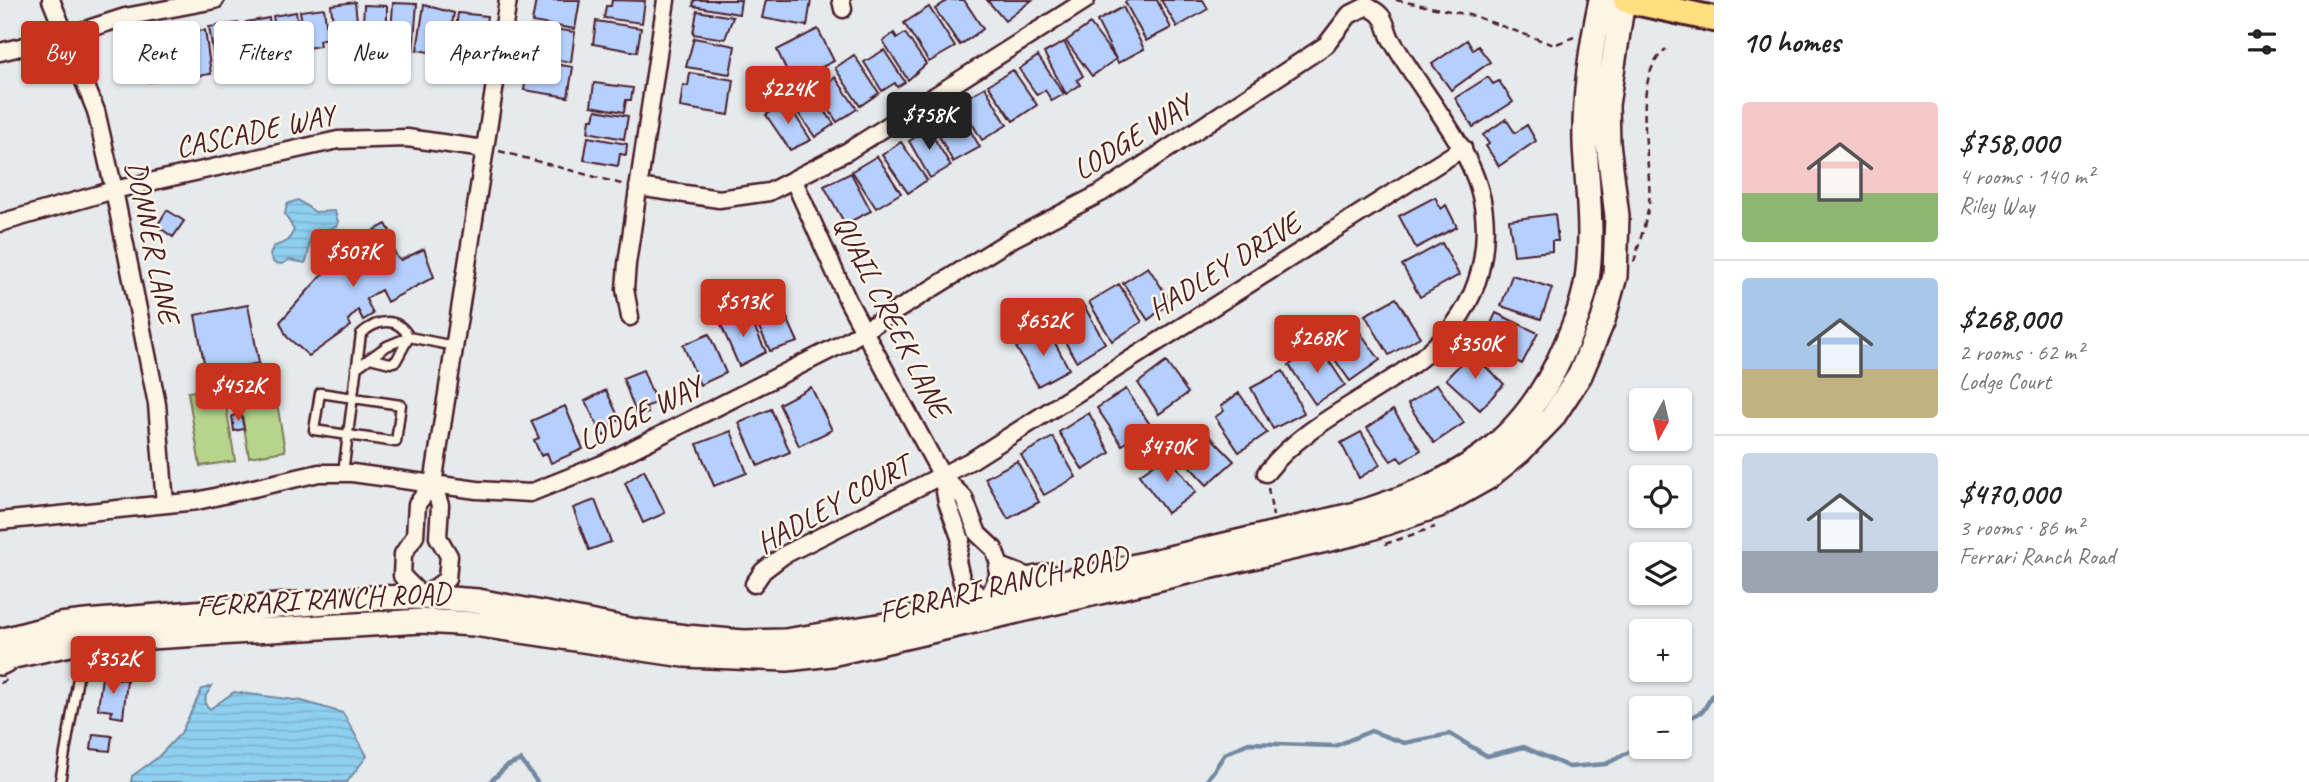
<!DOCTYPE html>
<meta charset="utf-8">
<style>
:root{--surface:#fff;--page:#f6f6f6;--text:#222;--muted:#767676;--line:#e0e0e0;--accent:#c8321e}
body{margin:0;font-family:Caveat,sans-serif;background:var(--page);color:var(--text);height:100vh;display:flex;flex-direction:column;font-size:26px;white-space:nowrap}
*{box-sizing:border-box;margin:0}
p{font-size:23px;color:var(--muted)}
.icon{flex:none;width:38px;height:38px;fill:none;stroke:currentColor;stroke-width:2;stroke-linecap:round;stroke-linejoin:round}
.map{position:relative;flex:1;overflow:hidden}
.panel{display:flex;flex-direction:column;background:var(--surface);width:595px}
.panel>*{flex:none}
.guide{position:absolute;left:21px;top:21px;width:665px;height:63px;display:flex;gap:14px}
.needle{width:46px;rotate:188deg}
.fabs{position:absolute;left:1629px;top:388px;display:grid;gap:14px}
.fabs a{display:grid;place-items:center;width:63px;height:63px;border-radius:7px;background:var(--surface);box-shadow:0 2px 5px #0004;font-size:35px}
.price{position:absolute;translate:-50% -60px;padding:0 16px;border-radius:7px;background:var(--accent);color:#fff;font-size:23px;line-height:46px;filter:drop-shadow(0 2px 4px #0008)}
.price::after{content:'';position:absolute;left:50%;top:42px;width:21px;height:16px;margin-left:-10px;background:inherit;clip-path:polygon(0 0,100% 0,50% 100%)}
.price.active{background:#222;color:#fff}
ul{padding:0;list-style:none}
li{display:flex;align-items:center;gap:21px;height:175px;padding:0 28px}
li+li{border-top:2px solid var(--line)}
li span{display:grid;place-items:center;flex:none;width:196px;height:140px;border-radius:7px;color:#555}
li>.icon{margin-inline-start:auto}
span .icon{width:84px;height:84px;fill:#fffc;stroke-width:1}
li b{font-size:30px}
h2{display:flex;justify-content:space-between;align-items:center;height:84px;padding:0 28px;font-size:30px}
.chip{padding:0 24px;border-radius:7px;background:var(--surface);box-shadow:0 2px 5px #0004;font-size:24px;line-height:63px}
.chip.active{background:var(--accent);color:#fff}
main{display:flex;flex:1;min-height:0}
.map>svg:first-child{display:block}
.grass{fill:#b7d48c;stroke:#807a5c;stroke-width:2}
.water{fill:url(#water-rules);stroke:#7389a1;stroke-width:2}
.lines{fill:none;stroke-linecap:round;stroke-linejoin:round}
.stream{stroke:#7389a1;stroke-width:4.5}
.building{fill:#b6d0fe;stroke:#4a1f2b;stroke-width:2}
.lane-casing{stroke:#4a1f2b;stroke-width:13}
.street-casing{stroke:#4a1f2b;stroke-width:21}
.secondary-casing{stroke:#4a1f2b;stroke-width:28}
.primary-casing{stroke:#4a1f2b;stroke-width:30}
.path{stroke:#4a1f2b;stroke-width:2.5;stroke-dasharray:7 5;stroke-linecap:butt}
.lane{stroke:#fcf5e5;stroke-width:8}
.street{stroke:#fcf5e5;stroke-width:16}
.secondary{stroke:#fcf5e5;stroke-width:23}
.primary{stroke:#ffdf80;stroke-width:24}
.labels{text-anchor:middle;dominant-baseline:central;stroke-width:5;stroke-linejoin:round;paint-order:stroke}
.street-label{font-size:30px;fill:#4a1f2b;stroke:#fcf5e5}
</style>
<main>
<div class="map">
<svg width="1714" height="782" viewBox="0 0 1714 782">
<defs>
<pattern id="water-rules" width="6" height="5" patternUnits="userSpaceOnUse" patternTransform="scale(1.75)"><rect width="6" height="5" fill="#8fd0f0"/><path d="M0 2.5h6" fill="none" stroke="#7db2ce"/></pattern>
</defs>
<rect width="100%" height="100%" fill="#e7eaec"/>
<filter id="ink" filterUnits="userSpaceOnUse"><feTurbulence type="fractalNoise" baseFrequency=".0143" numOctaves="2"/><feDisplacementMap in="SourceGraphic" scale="14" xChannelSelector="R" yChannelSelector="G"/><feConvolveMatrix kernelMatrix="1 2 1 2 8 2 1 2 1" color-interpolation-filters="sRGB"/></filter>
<g filter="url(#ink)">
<path class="grass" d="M273,379L285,451L249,457L237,385Z
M223,387L235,461L200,466L188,392Z"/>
<path class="water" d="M298,200L315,212L335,211L338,222L337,226L314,233C306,244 311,253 305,263L289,260L282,264L274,263L270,255L273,247L288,241L294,230L285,214L287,204Z
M212,686L206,695L205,704L210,709L234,692L302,701L343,713L367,756L347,782H131L132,776L157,758L181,733L202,689Z"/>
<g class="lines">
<path class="stream" d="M1680,723L1703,711L1714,693
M490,782L507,766L521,760L537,782
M1206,782L1225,754L1248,743L1335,746L1371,731L1404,743L1450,734L1487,756L1524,747L1569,767L1606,764L1642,745"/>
</g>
<path class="building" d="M536,0H580L575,29L532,22Z
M612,0L645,1L642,23L604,18L606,6H611Z
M694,0H741L739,14L693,6Z
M766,0H811L807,26L762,18Z
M948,0H964L983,29L960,45L935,9Z
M987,0H1032L1005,21Z
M1128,0H1157L1171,28L1146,41L1125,2Z
M1161,0H1203L1208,9L1177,27Z
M355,2L360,48L336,50L331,5Z
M393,3L417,4L413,52L390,50Z
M364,5L387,6V44L362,43Z
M424,5L454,13L447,55L417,50Z
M929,7L955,47L929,62L904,23Z
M1123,7L1144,49L1118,63L1097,21Z
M324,8L328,38L319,40L320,46L306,48L300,11Z
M697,11L733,17L725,39L693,34Z
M296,12L303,56L290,59L289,52L280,54L273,16Z
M458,13L487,16L481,60L452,57Z
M269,18L277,62L254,66L246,22Z
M596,21L641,28L637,52L593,44Z
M238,23L245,66L216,70L209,27Z
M1090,24L1116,59L1092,76L1066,41Z
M531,26L575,32L571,62L529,55Z
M818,29L834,61L792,82L777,50Z
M205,30L211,74L182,78L175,34Z
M894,33L897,38L905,33L926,64L908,80L883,41Z
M171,34L178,77L149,82L141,39Z
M694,38L735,46L730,74L686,67Z
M1467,40L1473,50L1478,46L1490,62L1451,90L1432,64Z
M1064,42L1083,76L1077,80L1080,85L1066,94L1044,53Z
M884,50L905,82L897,87L895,83L882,91L864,62Z
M854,55L879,93L860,106L835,68Z
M1038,56L1064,94L1052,101L1045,90L1037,95L1019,69Z
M529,60L573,67L568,97L524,90Z
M1013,70L1037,105L1013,121L988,85Z
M690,73L734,80L729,115L680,107L683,85L688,86Z
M835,77L857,109L837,122L819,94Z
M1488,77L1493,84L1499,81L1513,102L1473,127L1455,98Z
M594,83L633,88L631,100H626L624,112L591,106Z
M985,87L1007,125L982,140L959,102Z
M801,92L805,98L812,93L834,124L815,137L789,100Z
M786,101L811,140L790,150L766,115Z
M957,108L980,147L953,162L931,121L939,116L941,119Z
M596,110L628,116L624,139L588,132L590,119H594Z
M1506,119L1515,133L1527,125L1536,141L1499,166L1486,146L1489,144L1483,135Z
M926,125L951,166L930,178L909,141L919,135L916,131Z
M588,137L627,144L626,155L620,154L618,166L584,160Z
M901,142L927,180L908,193L882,155Z
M877,156L901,193L876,208L852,171Z
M851,173L871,211L845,224L824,186Z
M1435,197L1441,209L1446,205L1457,227L1416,248L1399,216Z
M167,210L184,221L173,237L157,226Z
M1555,214L1558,241H1552V251L1514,255L1509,220Z
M386,224L394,238L389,242L397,257L401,260L424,249L434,277L387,302L381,290L366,299L373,314L363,320L358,310L348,320L351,326L309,356L287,337L280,322L327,269L350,258L344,246Z
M1442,243L1459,275L1420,297L1402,265Z
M1148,267L1171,302L1148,320L1123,283Z
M1512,275L1552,288L1541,319L1501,306Z
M1119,284L1142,322L1112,341L1089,302Z
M778,298L798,342L770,351L751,310Z
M1396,298L1420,337L1389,355L1365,315Z
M248,305L259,363L206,373L195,315Z
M1084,306L1105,343L1076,361L1055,324Z
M748,313L766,352L739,366L721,325Z
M1496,313L1538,333L1522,364L1481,344Z
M1354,324L1380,360L1350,381L1324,344Z
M1048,330L1069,369L1038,386L1016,347Z
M709,334L726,373L700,385L683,345Z
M1319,346L1345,385L1315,404L1289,365Z
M1471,353L1504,384L1480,410L1446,379Z
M1166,362L1188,393L1159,414L1138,383Z
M643,370L656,403L645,407L648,413L637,416L623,378Z
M1283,371L1304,413L1273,429L1251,388Z
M1437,384L1464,423L1434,443L1408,404Z
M811,387L832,430L799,446L779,404Z
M1126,389L1151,426L1122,445L1097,408Z
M606,390L620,420L608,426L610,432L603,436L585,401Z
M1239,393L1267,433L1239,452L1215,417L1224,411L1221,406Z
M565,406L583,449L551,463L547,453L541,456L534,440L539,438L531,421Z
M771,409L790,452L758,466L739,423Z
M1393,410L1421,450L1402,462L1398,457L1391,461L1367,428Z
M1089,413L1110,453L1083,470L1059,432Z
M241,414L244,429L234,431L232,416Z
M1201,427L1234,461L1207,485L1176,452Z
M731,431L747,473L714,486L697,444Z
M1361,432L1380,465L1359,478L1341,443Z
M1053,437L1076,477L1044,495L1021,455Z
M1168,455L1196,492L1167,513L1139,475Z
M1017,461L1039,502L1008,519L985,478Z
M644,470L665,513L643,523L625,483Z
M595,500L611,542L589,550L573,508Z
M102,677L127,680L123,718L111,716L112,711L98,709Z
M93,734L112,736L110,751L91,749Z"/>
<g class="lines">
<defs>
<path id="lane" d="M370,358L390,363L396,361L409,337
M356,368L387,346L409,337L454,346
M320,393L401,405L396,442L314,430Z
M343,473L361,334C376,320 397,315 409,337
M60,782L84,643"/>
<path id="street" d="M51,0L96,111L114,190L157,404L165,504
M841,0L843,9
M0,52L66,36L125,17L215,0
M794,181L848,301L930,454L942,476L964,498L978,534L994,549L1001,570L987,601L962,582L957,561L961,540L947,502L942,476
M638,187L719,199L769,192L848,151L1086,0
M0,223L114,190L338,140L407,138L484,149
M630,317L625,289L627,264L666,0
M433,484L417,504L415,536L403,554L402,576L423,597L447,579L449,556L438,537L440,505L433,484L508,0
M0,521L197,501L319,473H352L477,490L530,493L605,463L844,343L1012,239L1101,193L1326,45L1349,15L1367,6C1371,9 1377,11 1380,15C1386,20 1387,32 1391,39C1407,67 1428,95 1446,123C1476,168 1492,206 1482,261C1461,378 1330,391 1266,473
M754,584L763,571L784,555L972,460L1463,148"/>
<path id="secondary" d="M1001,570L1027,580L1048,576
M0,641L60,625L86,622L374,598L423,597L478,601L636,631L686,637L743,642L785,641L885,625L1352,515C1455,484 1525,446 1567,342C1577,319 1586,295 1588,271C1593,228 1587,186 1585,143C1584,95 1591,47 1601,0
M0,663L14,656L84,641L422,621L474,624L684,655L787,659L831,654L1356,533L1439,505L1487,478L1520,451L1552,418L1580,375L1603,320L1615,276L1617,216L1608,143L1607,105L1623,0"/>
<path id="primary" d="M1626,0L1714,19"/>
</defs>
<use href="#lane" class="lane-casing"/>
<use href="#street" class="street-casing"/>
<use href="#secondary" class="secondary-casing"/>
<use href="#primary" class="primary-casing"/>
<path class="path" d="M1396,0L1474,16L1554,45L1574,37
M499,151L625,185
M1634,262C1639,243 1646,223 1649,204C1653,163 1628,80 1666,49
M1268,488L1273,516
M1385,544L1435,527
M0,683L7,680"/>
<use href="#lane" class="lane"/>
<use href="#street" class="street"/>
<use href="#secondary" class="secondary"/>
<use href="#primary" class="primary"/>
</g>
</g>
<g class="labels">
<g class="street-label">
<text transform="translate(255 131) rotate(-12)">CASCADE WAY</text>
<text transform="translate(1132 137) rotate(-32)">LODGE WAY</text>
<text transform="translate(153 242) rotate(78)">DONNER LANE</text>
<text transform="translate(1224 266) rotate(-32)">HADLEY DRIVE</text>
<text transform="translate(892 316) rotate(63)">QUAIL CREEK LANE</text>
<text transform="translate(640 413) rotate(-26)">LODGE WAY</text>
<text transform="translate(833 504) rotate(-29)">HADLEY COURT</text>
<text transform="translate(1003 584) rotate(-13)">FERRARI RANCH ROAD</text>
<text transform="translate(323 599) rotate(-3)">FERRARI RANCH ROAD</text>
</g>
</g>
</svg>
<div class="fabs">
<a><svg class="needle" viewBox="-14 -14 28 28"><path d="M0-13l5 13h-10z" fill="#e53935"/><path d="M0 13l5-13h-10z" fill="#767676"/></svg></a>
<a><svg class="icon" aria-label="locate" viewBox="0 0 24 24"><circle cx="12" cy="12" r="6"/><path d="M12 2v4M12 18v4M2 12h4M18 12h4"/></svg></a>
<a><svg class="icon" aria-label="layers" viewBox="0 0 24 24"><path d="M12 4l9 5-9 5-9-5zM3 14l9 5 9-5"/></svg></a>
<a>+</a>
<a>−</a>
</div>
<b class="price" style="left:788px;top:126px">$224K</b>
<b class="price active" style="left:929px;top:152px">$758K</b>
<b class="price" style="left:353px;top:289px">$507K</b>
<b class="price" style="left:743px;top:339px">$513K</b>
<b class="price" style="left:1043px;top:358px">$652K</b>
<b class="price" style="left:1317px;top:375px">$268K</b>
<b class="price" style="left:1475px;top:381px">$350K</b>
<b class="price" style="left:238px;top:423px">$452K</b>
<b class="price" style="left:1167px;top:484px">$470K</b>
<b class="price" style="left:113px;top:696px">$352K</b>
<div class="guide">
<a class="chip active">Buy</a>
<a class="chip">Rent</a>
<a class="chip">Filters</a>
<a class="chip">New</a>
<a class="chip">Apartment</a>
</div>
</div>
<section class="panel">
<h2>10 homes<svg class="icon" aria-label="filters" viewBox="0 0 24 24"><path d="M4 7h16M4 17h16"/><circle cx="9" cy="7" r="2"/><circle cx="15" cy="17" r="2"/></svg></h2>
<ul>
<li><span style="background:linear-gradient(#f6c9c9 65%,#8fb573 0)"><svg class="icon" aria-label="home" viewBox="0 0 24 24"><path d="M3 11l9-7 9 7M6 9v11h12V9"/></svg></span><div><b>$758,000</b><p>4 rooms · 140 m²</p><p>Riley Way</p></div></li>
<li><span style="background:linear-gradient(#a9c7e8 65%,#c2b280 0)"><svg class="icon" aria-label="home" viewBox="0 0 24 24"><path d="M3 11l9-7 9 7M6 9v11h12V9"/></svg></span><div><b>$268,000</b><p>2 rooms · 62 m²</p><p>Lodge Court</p></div></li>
<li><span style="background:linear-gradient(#c9d6e8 70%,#9aa5b1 0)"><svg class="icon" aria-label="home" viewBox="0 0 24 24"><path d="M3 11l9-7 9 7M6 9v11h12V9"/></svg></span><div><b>$470,000</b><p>3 rooms · 86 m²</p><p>Ferrari Ranch Road</p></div></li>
</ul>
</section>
</main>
